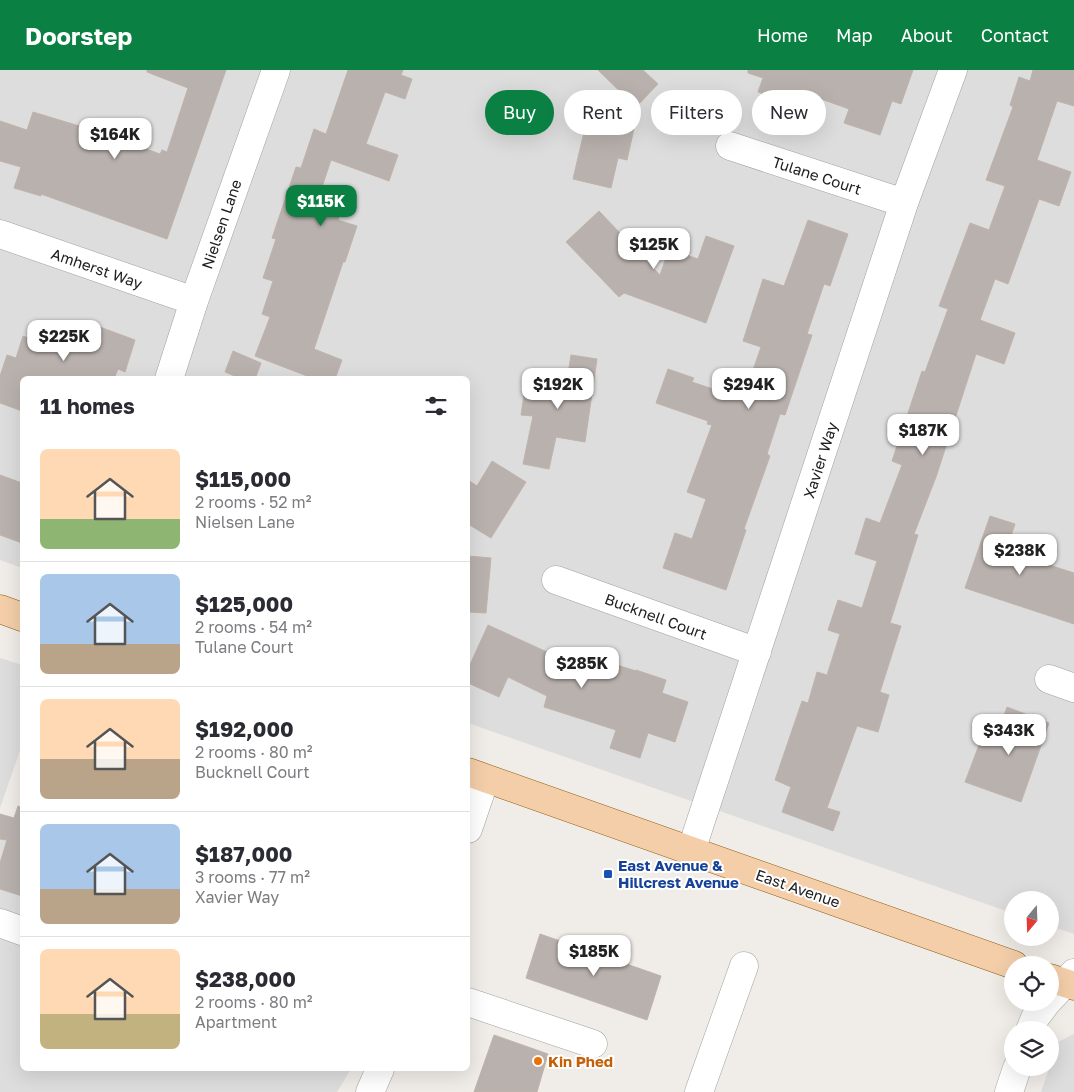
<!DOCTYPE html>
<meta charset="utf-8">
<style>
:root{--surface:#fff;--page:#f7f7f7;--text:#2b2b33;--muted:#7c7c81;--line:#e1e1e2;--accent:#0b8043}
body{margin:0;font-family:"Golos Text",sans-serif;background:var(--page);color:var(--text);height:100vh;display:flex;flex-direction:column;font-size:19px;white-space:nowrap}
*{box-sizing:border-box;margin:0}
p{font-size:16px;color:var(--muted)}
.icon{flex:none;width:28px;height:28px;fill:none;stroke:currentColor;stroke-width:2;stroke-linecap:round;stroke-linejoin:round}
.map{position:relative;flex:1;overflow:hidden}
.side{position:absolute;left:20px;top:306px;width:450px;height:695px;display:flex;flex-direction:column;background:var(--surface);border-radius:8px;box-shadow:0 5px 20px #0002}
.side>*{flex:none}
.hud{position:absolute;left:485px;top:20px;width:475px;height:45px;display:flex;gap:10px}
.needle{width:32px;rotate:199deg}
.buttons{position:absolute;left:1004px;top:821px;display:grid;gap:10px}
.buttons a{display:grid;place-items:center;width:55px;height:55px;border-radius:50%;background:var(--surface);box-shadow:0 5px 20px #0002;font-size:25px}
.price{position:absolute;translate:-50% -42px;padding:0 11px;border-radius:10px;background:#fff;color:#222;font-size:16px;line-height:32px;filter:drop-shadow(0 1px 2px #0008)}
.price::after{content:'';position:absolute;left:50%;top:30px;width:15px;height:11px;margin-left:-8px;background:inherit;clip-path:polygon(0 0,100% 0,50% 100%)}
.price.selected{background:var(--accent);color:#fff}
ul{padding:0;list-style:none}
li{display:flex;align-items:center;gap:15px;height:125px;padding:0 20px}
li+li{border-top:1px solid var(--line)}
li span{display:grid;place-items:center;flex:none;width:140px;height:100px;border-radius:8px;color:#555}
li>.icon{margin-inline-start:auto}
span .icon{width:60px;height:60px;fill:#fffc;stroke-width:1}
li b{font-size:21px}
h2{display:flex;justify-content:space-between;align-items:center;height:60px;padding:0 20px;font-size:21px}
.chip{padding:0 18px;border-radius:22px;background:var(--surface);box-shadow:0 5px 20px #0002;font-size:18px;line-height:45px}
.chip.selected{background:var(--accent);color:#fff}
header{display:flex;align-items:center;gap:30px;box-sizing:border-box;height:70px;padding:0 25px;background:var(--accent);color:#fff}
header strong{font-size:24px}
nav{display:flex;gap:28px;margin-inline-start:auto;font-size:18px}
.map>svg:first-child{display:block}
.residential{fill:#dedddd}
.building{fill:#b9b1ad;stroke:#c0b3ab}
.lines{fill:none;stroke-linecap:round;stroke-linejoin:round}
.minor-casing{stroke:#a1a1a1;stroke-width:29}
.major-casing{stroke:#8e5a0e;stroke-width:29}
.minor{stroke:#fff;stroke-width:28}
.major{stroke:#f3cea9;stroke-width:28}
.transit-dot{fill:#1a4fb4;stroke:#fff;stroke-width:2}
.food-dot{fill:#e8710a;stroke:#fff;stroke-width:2}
.labels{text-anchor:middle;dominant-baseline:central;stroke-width:4;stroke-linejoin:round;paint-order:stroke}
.street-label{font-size:15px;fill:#202020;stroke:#fff}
.transit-label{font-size:15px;font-weight:bold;fill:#164399;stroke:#fff;text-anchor:start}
.food-label{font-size:15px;font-weight:bold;fill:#c56008;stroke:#fff;text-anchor:start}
</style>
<header>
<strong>Doorstep</strong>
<nav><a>Home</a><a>Map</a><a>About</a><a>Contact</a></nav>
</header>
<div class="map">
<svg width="1074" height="1022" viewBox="0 0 1074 1022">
<rect width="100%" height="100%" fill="#f0ece7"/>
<path class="residential" d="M0,0H1074V864L1050,856V830H1012V843L468,653V309H22V498L0,490Z
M0,588L22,595V675L0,738Z
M0,765L22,773V999H351L337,1022H0Z
M1074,964V1022H1041L1058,972Z"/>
<path class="building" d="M147,0H226L167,169L41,124V126L14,118L21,97L0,91V51L27,60L33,42L99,62L160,84L162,80L167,82L188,18L147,2Z
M348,0H403L401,5L412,9L405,29L385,22L366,74L398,85L389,111L331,90L317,132L341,140L338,150L357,156L345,192H343L314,279L342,290L335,309H315L255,286L270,247L262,244L273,211L263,208L276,169L272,168L296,97L301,98L314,59L326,64Z
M598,0H643L658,14L636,37Z
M748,0H913L901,34L892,31L880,65L844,53L849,39L799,21L794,35L758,22L763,8L748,3Z
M1033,0H1074V36L1057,31L1037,90L1071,102L1059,136L1039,129L1008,214L995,209L980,250L1015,263L1004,294L976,284L936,407L914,464L918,465L890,553L901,556L880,622L889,625L878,662L857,656L827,738L840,742L833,761L782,742L791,717L775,710L802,631L808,633L817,602L827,605L840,564L828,560L838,530L862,538L877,491L855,484L866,448L880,453L902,395L892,391L922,301L925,302L948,239L939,236L970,153L989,160L1005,116L986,110L1013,37L1010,35L1019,7L1030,11Z
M587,49L634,59L627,90L618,88L611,118L573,109Z
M599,141L660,205L669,179L698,189L706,166L734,176L706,253L624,223L619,227L566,172Z
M808,150L848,164L830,216L824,214L807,264L812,265L785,345L780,344L767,384L770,386L744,459L746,460L726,520L663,498L675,463L692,469L706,429L687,422L712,355L707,354L708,351L656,333L668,299L694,308L692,312L743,329L761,277L743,271L763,209L784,216Z
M89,253L135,270L125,302L118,299L114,309H22V341L0,333V306L7,285L16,288L23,266L36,271L38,266L80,280Z
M233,281L261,293L255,309H242L225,302Z
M571,285L597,289L585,372L556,367L549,399L523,394L533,346L521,345L527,305L567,311Z
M492,391L526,412L491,468L468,454V410L477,416Z
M0,405L22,413V473L0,465Z
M990,446L1015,454L1006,481L1074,503V554L965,518Z
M468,486L491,488L486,543L468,542Z
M488,555L560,588L563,578L636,601V600L666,610L662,623L688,632L675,672L648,663L640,688L610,678L616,660L544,637L547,626L508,607L499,627L468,613V599Z
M1007,637L1049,653L1021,732L965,712L982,667L995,671Z
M18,736L22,737V826L0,819V793L7,770L0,769V744L14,748Z
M540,864L661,906L647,950L526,908Z
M494,965L548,984L537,1022H474Z"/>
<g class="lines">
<defs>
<path id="minor" d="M730,76L904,133
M0,164L194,231
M169,309L194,231L276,0
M556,510L757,582
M1049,609L1074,618
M468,759L485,709
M691,781L904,133L953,0
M0,853L22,861
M1050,929L1074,903
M468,932L593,974
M1030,960L1035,948L1047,932
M370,1022L380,999
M699,1022L744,896
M1009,1022L1017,998"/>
<path id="major" d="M0,539L22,547
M468,702L1014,895
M1050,908L1074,916"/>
</defs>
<use href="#minor" class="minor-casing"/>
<use href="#major" class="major-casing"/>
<use href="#minor" class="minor"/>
<use href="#major" class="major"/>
</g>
<rect class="transit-dot" x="603" y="799" width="10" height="10" rx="2.5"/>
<circle class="food-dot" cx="538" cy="991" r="5"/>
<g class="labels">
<g class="street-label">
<text transform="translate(817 105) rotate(18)">Tulane Court</text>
<text transform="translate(221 154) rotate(-71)">Nielsen Lane</text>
<text transform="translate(97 198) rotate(19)">Amherst Way</text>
<text transform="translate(820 390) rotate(-72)">Xavier Way</text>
<text transform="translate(656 546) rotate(20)">Bucknell Court</text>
<text transform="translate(798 818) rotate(19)">East Avenue</text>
</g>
<g class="transit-label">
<text x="618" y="795">East Avenue &amp;<tspan x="618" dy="17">Hillcrest Avenue</tspan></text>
</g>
<g class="food-label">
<text x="548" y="991">Kin Phed</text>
</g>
</g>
</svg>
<div class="buttons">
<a><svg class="needle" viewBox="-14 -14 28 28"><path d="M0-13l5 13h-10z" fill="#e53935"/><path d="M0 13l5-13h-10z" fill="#7c7c81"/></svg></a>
<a><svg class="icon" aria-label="locate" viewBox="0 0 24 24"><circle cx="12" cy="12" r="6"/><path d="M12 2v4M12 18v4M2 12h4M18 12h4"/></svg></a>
<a><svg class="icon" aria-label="layers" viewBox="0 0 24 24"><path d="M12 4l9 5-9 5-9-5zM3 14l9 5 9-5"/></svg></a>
</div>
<b class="price" style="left:115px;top:90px">$164K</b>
<b class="price selected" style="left:321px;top:157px">$115K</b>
<b class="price" style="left:654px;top:200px">$125K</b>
<b class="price" style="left:64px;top:292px">$225K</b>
<b class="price" style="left:558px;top:340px">$192K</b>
<b class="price" style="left:749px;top:340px">$294K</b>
<b class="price" style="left:923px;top:386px">$187K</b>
<b class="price" style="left:1020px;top:506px">$238K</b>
<b class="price" style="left:582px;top:619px">$285K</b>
<b class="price" style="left:1009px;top:686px">$343K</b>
<b class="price" style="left:594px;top:907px">$185K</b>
<div class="hud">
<a class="chip selected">Buy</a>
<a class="chip">Rent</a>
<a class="chip">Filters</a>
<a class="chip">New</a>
</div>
<section class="side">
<h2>11 homes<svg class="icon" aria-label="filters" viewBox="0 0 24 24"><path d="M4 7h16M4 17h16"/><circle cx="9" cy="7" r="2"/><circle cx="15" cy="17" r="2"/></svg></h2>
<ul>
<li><span style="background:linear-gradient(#ffd9b3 70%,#8fb573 0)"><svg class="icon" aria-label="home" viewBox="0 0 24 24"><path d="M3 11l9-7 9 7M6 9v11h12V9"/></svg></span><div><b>$115,000</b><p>2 rooms · 52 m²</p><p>Nielsen Lane</p></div></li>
<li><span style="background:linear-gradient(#a9c7e8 70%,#b9a48a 0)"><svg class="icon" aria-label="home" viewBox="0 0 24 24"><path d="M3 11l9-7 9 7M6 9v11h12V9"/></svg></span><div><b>$125,000</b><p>2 rooms · 54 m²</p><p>Tulane Court</p></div></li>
<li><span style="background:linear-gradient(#ffd9b3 60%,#b9a48a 0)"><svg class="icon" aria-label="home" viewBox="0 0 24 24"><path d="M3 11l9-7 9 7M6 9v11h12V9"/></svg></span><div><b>$192,000</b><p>2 rooms · 80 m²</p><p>Bucknell Court</p></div></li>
<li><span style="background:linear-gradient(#a9c7e8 65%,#b9a48a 0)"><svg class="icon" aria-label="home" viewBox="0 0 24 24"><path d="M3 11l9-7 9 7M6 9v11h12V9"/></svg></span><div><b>$187,000</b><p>3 rooms · 77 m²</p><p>Xavier Way</p></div></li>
<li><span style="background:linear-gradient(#ffd9b3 65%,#c2b280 0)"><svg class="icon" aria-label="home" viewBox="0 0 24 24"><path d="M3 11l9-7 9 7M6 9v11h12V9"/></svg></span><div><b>$238,000</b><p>2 rooms · 80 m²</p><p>Apartment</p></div></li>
</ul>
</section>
</div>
